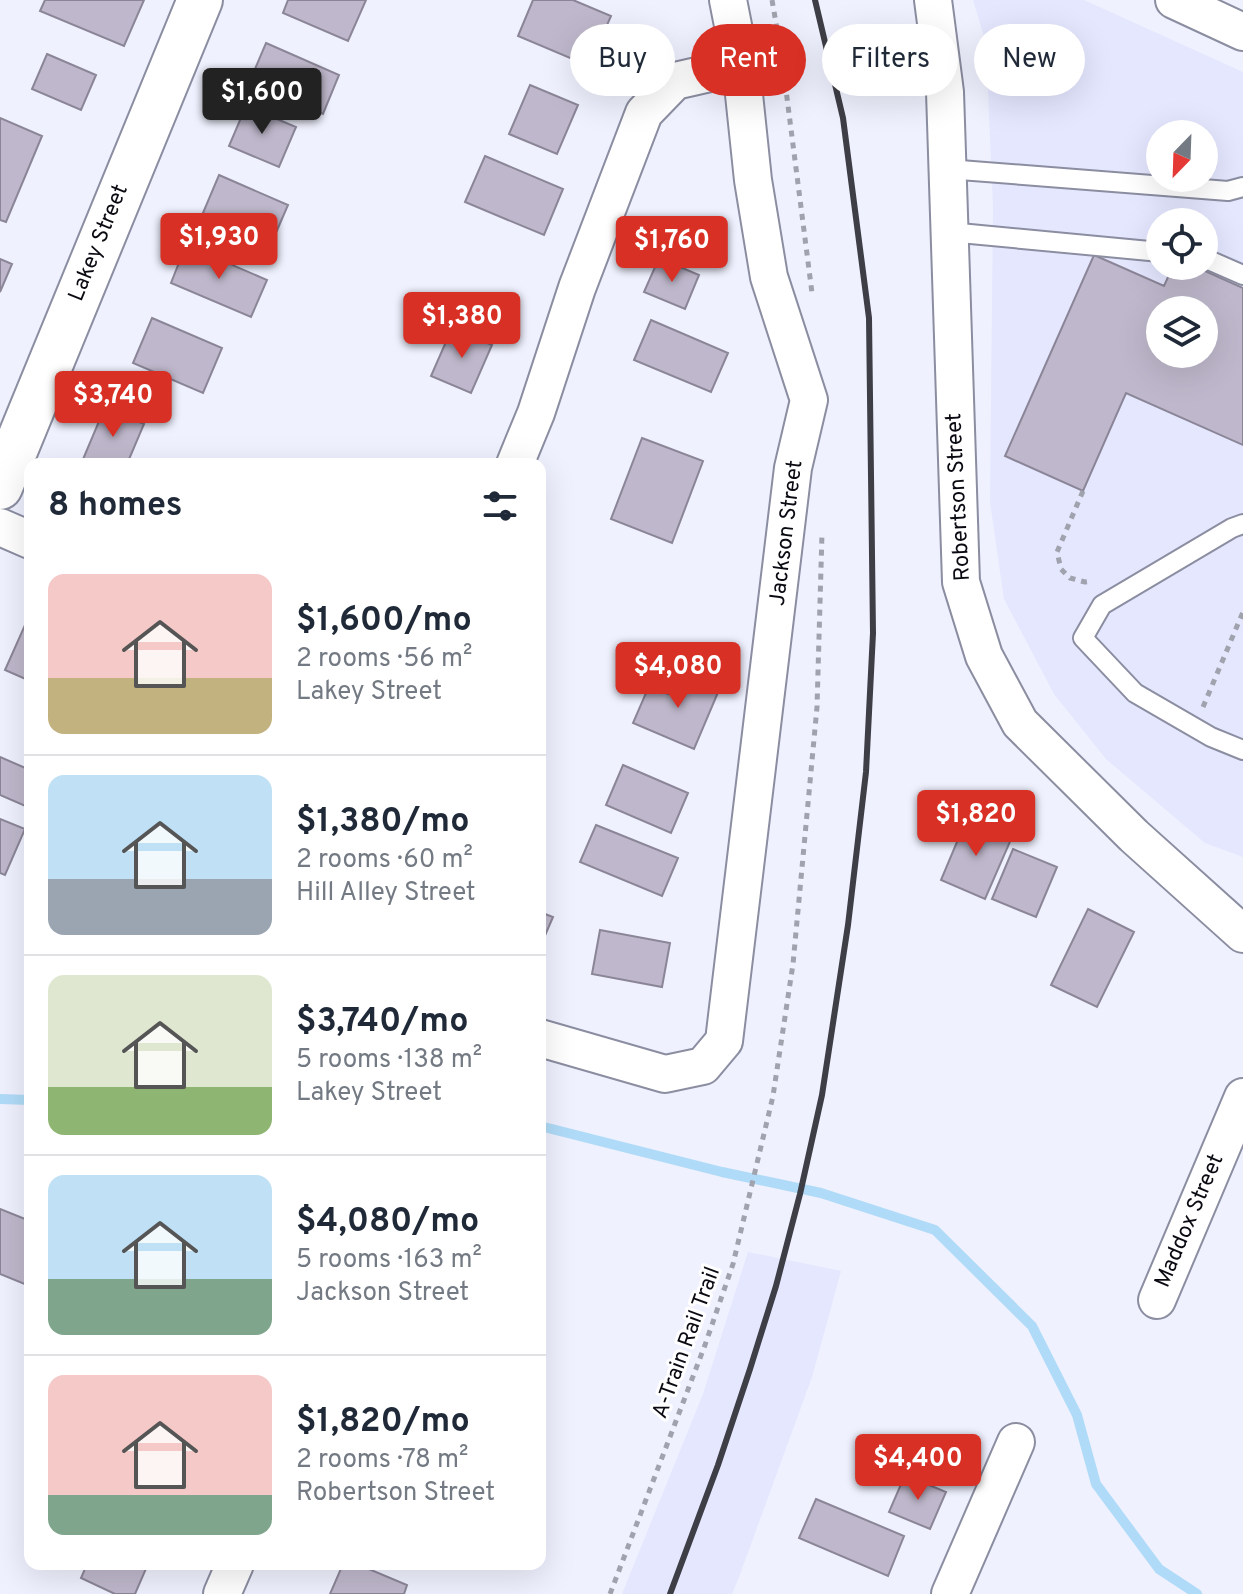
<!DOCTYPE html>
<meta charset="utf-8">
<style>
:root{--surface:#fff;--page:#f6f6f7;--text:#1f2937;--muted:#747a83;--line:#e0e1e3;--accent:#d93025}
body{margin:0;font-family:Overpass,sans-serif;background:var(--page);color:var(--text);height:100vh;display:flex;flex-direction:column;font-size:30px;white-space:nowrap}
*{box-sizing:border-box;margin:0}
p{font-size:26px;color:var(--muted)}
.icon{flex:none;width:44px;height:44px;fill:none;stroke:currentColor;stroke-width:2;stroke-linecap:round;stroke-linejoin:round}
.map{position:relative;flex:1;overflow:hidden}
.side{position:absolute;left:24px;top:458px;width:522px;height:1112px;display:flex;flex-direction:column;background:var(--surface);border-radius:16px;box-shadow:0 8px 32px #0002}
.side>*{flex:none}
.hud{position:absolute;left:570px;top:24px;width:552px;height:72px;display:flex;gap:16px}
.needle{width:52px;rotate:203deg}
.fabs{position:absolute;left:1146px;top:120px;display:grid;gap:16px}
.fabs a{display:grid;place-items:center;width:72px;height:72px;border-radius:50%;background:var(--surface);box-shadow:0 8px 32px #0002;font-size:40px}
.price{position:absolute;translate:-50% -68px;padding:0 18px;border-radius:8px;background:var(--accent);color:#fff;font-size:26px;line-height:52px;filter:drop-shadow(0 2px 4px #0008)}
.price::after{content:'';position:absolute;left:50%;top:48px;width:24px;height:18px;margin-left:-12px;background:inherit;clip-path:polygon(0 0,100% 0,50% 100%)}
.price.on{background:#222;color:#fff}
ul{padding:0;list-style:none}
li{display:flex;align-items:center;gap:24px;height:200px;padding:0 24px}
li+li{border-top:2px solid var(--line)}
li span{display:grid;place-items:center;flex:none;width:224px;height:160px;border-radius:16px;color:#555}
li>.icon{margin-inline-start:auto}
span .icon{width:96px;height:96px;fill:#fffc;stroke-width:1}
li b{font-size:34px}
h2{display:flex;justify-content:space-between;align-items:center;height:96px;padding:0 24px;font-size:34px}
.pill{padding:0 28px;border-radius:36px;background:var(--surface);box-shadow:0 8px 32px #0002;font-size:28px;line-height:72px}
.pill.on{background:var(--accent);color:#fff}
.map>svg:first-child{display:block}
.built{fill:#e4e7fe;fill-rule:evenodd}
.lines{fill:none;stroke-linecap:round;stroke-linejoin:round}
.stream{stroke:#b0dbf8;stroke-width:10}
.building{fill:#bfb8cc;stroke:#8b8598;stroke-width:2;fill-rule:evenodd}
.service-casing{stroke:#8b8da1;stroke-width:22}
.minor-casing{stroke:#8b8da1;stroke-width:40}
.tertiary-casing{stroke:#8b8da1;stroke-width:48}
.path{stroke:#a0a2ad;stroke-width:5;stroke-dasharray:6 6;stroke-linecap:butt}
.service{stroke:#fff;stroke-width:18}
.minor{stroke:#fff;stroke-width:36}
.tertiary{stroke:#fff;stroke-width:44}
.rail{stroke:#3d3e46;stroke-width:6}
.labels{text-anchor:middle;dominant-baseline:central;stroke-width:6;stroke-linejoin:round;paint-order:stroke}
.street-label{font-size:22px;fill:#0a0b12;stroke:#fff}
</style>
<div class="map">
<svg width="1243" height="1594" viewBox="0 0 1243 1594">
<rect width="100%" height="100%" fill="#eff1fe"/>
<path class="built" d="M973,0H1084L1243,72V857L1205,843L1106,759L1054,694L1004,599L990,502L993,208L986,43ZM1160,134H1204V178H1160ZM1160,222H1204V266H1160ZM1160,310H1204V354H1160Z
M748,1252L841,1271L812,1377L739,1577L732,1594H622L703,1394Z"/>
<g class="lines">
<path class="stream" d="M0,1099L30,1100
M540,1126L722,1172L821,1193L935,1230L1032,1326L1077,1415L1096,1484L1159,1569L1197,1594"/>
</g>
<path class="building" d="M45,0H144L124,46L40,11Z
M288,0H366L348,41L283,13Z
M533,0H573L611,16L589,66L518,36Z
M266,43L339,75L323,114L249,83Z
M47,54L96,75L81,110L32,89Z
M530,85L578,105L557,154L509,134Z
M246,106L296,127L279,167L229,146Z
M0,118L42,136L6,222L0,220Z
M485,156L563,189L544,235L465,202Z
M219,175L288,205L269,249L200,220Z
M186,245L267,280L251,317L171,283Z
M1094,255L1164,286L1173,266H1194L1243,288V445L1126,393L1083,491L1005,456ZM1160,310H1204V354H1160Z
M659,258L699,275L685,309L644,292Z
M0,259L12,264L0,292Z
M152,318L222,348L203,393L133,363Z
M651,320L728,353L711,392L634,360Z
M452,328L492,345L471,393L431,376Z
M105,407L144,424L127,464H81Z
M642,438L703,461L672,543L611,519Z
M25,625L30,627V681L5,670Z
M677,673L719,690L694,749L633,723L649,686L668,694Z
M0,757L30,770V808L0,795Z
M623,765L688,793L671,833L606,805Z
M967,818L1012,837L985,899L941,880Z
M0,819L25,829L5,875L0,873Z
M596,825L678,858L662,896L580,862Z
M1013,849L1057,867L1036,917L992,899Z
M1088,909L1134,932L1097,1007L1051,985Z
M540,912L553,917L540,947Z
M600,930L670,943L662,987L592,974Z
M0,1209L30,1221V1277L27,1285L0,1274Z
M905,1475L946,1492L930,1529L889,1512Z
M816,1499L904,1536L888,1576L799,1538Z
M87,1564H148L135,1594H115L81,1578Z
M343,1564H357L407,1585L404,1594H330Z"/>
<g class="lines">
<defs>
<path id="service" d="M947,169L1228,191L1243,187
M949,232L1160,252
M1204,258L1243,275
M1243,524L1232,528L1102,605L1083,638L1135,693L1211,737L1243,750"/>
<path id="minor" d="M933,0L945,92L961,582L984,656L1020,723L1134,836L1243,934
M1174,0L1243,32
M515,464L536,413L577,288L644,113L675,81L741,66
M0,527L30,540
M540,1038L665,1074L703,1066L724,1041L793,468L809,400L769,277L753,180L741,66L728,0
M1157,1300L1243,1097
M222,1594L235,1564
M950,1594L1016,1442"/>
<path id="tertiary" d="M0,487L200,0"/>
</defs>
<use href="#service" class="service-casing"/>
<use href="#minor" class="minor-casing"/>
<use href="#tertiary" class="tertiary-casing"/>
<path class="path" d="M772,0L781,51L812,293
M1083,491L1057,552L1061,569L1070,578L1085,582L1092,581
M1203,707L1243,612
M610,1594L705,1345L733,1264L773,1096L793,964L817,707L822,533"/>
<use href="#service" class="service"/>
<use href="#minor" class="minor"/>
<use href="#tertiary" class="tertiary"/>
<path class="rail" d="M670,1594L718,1465L750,1369L776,1286L800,1194L822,1095L848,925L866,772L873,633L869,318L843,118L815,0"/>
</g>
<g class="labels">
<g class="street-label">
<text transform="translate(99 243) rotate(-68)">Lakey Street</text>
<text transform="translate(959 497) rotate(-93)">Robertson Street</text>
<text transform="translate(787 533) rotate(-83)">Jackson Street</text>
<text transform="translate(1190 1221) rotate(-67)">Maddox Street</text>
<text transform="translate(687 1343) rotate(-70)">A-Train Rail Trail</text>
</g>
</g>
</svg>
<div class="fabs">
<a><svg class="needle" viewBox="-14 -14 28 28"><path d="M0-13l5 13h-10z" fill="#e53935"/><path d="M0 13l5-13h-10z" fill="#747a83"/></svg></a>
<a><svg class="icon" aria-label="locate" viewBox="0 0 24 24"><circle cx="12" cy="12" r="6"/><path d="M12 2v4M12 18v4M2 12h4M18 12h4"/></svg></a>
<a><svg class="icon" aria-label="layers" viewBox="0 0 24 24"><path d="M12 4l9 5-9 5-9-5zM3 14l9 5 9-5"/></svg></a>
</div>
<b class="price on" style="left:262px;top:136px">$1,600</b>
<b class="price" style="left:219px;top:281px">$1,930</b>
<b class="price" style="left:672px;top:284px">$1,760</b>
<b class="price" style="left:462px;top:360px">$1,380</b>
<b class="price" style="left:113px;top:439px">$3,740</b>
<b class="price" style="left:678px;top:710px">$4,080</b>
<b class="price" style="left:976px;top:858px">$1,820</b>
<b class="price" style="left:918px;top:1502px">$4,400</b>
<div class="hud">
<a class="pill">Buy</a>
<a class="pill on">Rent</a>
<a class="pill">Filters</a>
<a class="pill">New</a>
</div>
<section class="side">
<h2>8 homes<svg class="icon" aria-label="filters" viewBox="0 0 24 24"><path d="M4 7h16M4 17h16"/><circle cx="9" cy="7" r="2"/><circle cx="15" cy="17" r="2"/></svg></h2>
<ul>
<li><span style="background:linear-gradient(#f6c9c9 65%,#c2b280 0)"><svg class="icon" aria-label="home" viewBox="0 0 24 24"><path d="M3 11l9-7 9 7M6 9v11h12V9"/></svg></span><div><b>$1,600/mo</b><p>2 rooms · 56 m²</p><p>Lakey Street</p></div></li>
<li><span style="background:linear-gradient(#bfe0f5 65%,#9aa5b1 0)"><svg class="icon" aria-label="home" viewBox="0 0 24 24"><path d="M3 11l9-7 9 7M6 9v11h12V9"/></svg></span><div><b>$1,380/mo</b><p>2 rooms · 60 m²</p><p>Hill Alley Street</p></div></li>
<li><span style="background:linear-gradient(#dfe7d0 70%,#8fb573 0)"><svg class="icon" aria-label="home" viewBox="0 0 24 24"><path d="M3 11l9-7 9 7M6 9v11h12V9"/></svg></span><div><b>$3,740/mo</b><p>5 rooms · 138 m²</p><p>Lakey Street</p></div></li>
<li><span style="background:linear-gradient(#bfe0f5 65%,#7fa58c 0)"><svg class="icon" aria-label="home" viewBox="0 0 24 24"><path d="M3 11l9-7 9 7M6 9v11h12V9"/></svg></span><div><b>$4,080/mo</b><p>5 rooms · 163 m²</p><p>Jackson Street</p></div></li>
<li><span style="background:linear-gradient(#f6c9c9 75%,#7fa58c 0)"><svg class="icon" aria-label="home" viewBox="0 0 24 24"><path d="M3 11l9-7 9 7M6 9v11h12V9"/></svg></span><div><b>$1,820/mo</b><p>2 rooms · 78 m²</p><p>Robertson Street</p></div></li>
</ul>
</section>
</div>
